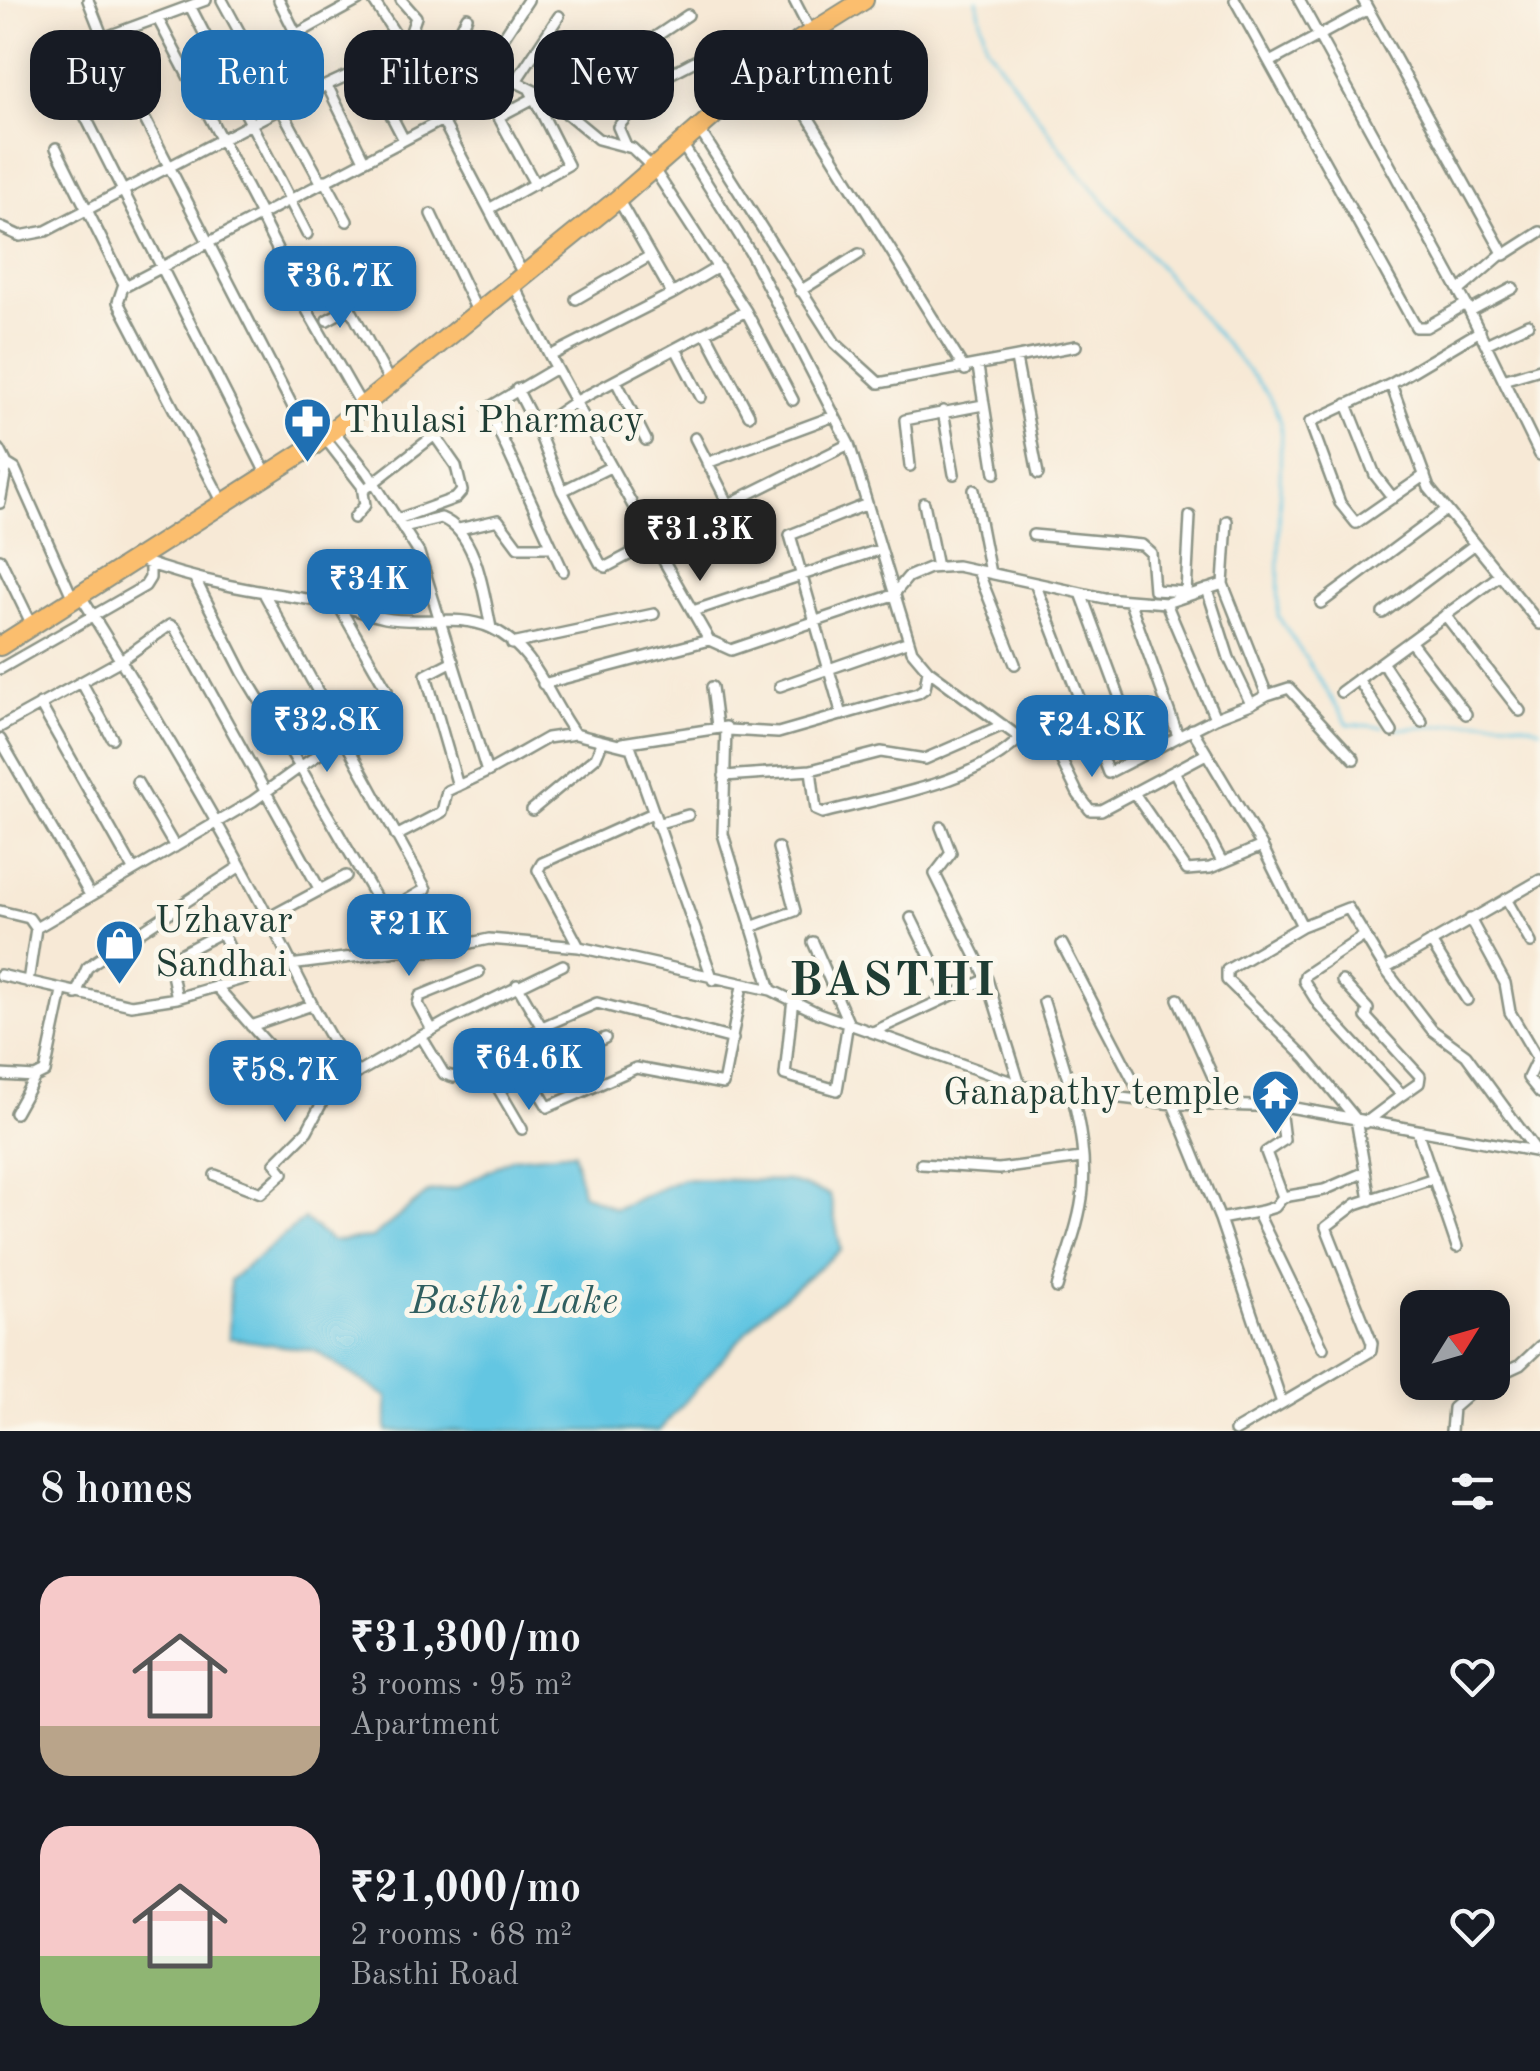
<!DOCTYPE html>
<meta charset="utf-8">
<style>
:root{--surface:#171b24;--page:#242831;--text:#f1f3f6;--muted:#9ea1a6;--accent:#1f6fb2}
body{margin:0;font-family:"Old Standard TT",serif;background:var(--page);color:var(--text);height:100vh;display:flex;flex-direction:column;font-size:38px;white-space:nowrap}
*{box-sizing:border-box;margin:0}
p{font-size:32px;color:var(--muted)}
.icon{flex:none;width:55px;height:55px;fill:none;stroke:currentColor;stroke-width:2;stroke-linecap:round;stroke-linejoin:round}
.map{position:relative;height:1431px;overflow:hidden}
.details{display:flex;flex-direction:column;background:var(--surface);flex:1}
.details>*{flex:none}
.banner{position:absolute;left:30px;top:30px;width:1000px;height:90px;display:flex;gap:20px}
.needle{width:65px;rotate:53deg}
.buttons{position:absolute;left:1400px;top:1290px;display:grid;gap:20px}
.buttons a{display:grid;place-items:center;width:110px;height:110px;border-radius:20px;background:var(--surface);box-shadow:0 5px 25px #0003;font-size:50px}
.price{position:absolute;translate:-50% -85px;padding:0 22px;border-radius:20px;background:var(--accent);color:#fff;font-size:32px;line-height:65px;filter:drop-shadow(0 2px 5px #0008)}
.price::after{content:'';position:absolute;left:50%;top:60px;width:30px;height:22px;margin-left:-15px;background:inherit;clip-path:polygon(0 0,100% 0,50% 100%)}
.price.on{background:#222;color:#fff}
ul{padding:0;list-style:none}
li{display:flex;align-items:center;gap:30px;height:250px;padding:0 40px}
li span{display:grid;place-items:center;flex:none;width:280px;height:200px;border-radius:30px;color:#555}
li>.icon{margin-inline-start:auto}
span .icon{width:120px;height:120px;fill:#fffc;stroke-width:1}
li b{font-size:42px}
h2{display:flex;justify-content:space-between;align-items:center;height:120px;padding:0 40px;font-size:42px}
.chip{padding:0 35px;border-radius:30px;background:var(--surface);box-shadow:0 5px 25px #0003;font-size:35px;line-height:90px}
.chip.on{background:var(--accent);color:#fff}
.map>svg:first-child{display:block}
.water{fill:#64c6e2;stroke:#42828b;stroke-width:2.5}
.lines{fill:none;stroke-linecap:round;stroke-linejoin:round}
.stream{stroke:#64c6e2;stroke-width:2.5}
.street-casing{stroke:#8b9385;stroke-width:14}
.highway-casing{stroke:#8b9385;stroke-width:22}
.street{stroke:#fff;stroke-width:9}
.highway{stroke:#fbbe6e;stroke-width:18}
.labels{text-anchor:middle;dominant-baseline:central;stroke-width:10;stroke-linejoin:round;paint-order:stroke}
.poi-label{font-size:38px;fill:#1f3d34;stroke:#fbf7ec;text-anchor:start}
.water-label{font-size:40px;font-style:italic;fill:#305f60;stroke:#fbf7ec}
.district-label{font-size:48px;font-weight:bold;letter-spacing:2.5px;fill:#1f3d34;stroke:#fbf7ec}
</style>
<div class="map">
<svg width="1540" height="1431" viewBox="0 0 1540 1431">
<rect width="100%" height="100%" fill="#fbf7ec"/>
<filter id="ink" filterUnits="userSpaceOnUse"><feTurbulence type="fractalNoise" baseFrequency=".01" numOctaves="2"/><feDisplacementMap in="SourceGraphic" scale="20" xChannelSelector="R" yChannelSelector="G"/><feConvolveMatrix kernelMatrix="1 2 1 2 8 2 1 2 1" color-interpolation-filters="sRGB"/></filter>
<filter id="wash" filterUnits="userSpaceOnUse"><feTurbulence type="fractalNoise" baseFrequency=".0048" numOctaves="4" result="noise"/><feDisplacementMap in="SourceGraphic" scale="40" xChannelSelector="R" yChannelSelector="G"/><feGaussianBlur stdDeviation="2.25" result="paint"/><feColorMatrix in="noise" values="0 0 0 0 0 0 0 0 0 0 0 0 0 0 0 0 0 1.4 0 .05"/><feComposite in="paint" operator="in"/></filter>
<g filter="url(#wash)">
<rect width="100%" height="100%" fill="#f7e9d6"/>
<path class="water" d="M574,1152L582,1193L615,1209L682,1179L788,1181L830,1195L841,1250L763,1313L659,1431H387V1397L315,1351L229,1338L230,1280L304,1219L331,1241L372,1238L429,1192L457,1188L512,1158Z"/>
<g class="lines">
<path class="stream" d="M977,0L986,45L1073,165L1267,393L1281,422L1278,616L1348,724L1383,727
M1396,728C1441,731 1496,709 1540,729"/>
</g>
</g>
<g filter="url(#ink)">
<g class="lines">
<defs>
<path id="street" d="M88,0L103,38L313,446
M222,0L321,182
M279,0L310,62
M373,0L405,49
M401,0L416,17L405,49
M794,0L811,33
M1235,0L1416,327H1426L1466,304
M1299,0L1466,304L1540,455
M1363,0L1503,253L1459,291
M190,6L290,199
M467,17L450,50L547,97L598,139L632,148L653,168L746,311L573,403L537,428L562,491L600,563L606,567L653,542L709,640
M158,19L261,215
M297,34L359,0
M103,38L206,0
M467,59L535,184
M774,62L965,370
M1270,62L1368,9
M366,67L404,140
M484,67L528,0
M606,70L632,110L618,127L625,143
M516,81L559,16
M327,85L364,160
M624,98L712,52
M550,100L590,40
M78,102L268,477
M567,114L606,70L688,15
M498,117L534,98
M699,129L835,343L879,383L1076,346
M56,148L124,284L118,302L223,503
M325,180L347,221
M289,199L307,234
M618,199L672,294L550,356L653,542L849,444L750,252L682,144
M489,209L568,165L530,90
M431,214L478,313
M260,215L278,251
M0,227L20,236L46,231L314,91L405,49L523,274
M1504,255L1540,232
M324,260L391,384
M291,282L362,406
M514,285L550,356
M124,287L486,97
M800,291L859,254
M672,294L718,267
M576,299L650,256
M746,311L793,400
M1470,311L1513,288
M327,320L349,308
M706,333L749,415
M1486,344L1528,324
M676,349L701,397
M1016,359L1038,474
M978,367L995,473
M556,368L488,408L563,571
M1503,380L1540,369
M616,381L646,440
M1391,384L1429,488L1540,624
M517,389L537,428
M1347,404L1375,475L1393,498
M943,411L954,474
M333,430L367,472L419,553L487,772L547,738L575,734L631,748L713,980
M324,437L362,486L365,505L354,518
M695,438L729,505
M849,444L912,651L928,670L1020,738L1046,729L1078,794L1090,810H1101L1206,754
M0,450L7,464L0,503
M707,463L834,416
M910,466L905,420L983,405
M0,468L7,464L15,469L74,601
M1425,475L1356,523L1340,503L1310,422L1391,384L1480,331
M364,490L457,418
M974,490L990,573
M562,491L610,467
M924,503L937,567
M398,519L456,498L462,491L456,466L435,436
M404,527L441,518C477,532 484,595 491,628
M459,529L498,520L518,547H552
M1033,535L1142,545L1151,553L1154,590L1186,592
M0,559L33,627
M139,560C201,583 261,592 325,602C346,606 365,614 385,618C419,625 457,613 491,628C535,648 548,698 575,734
M978,571L1015,664
M195,579L243,673L300,767L343,738
M1035,583L1108,773L1215,718
M1223,584L1227,521
M1207,589L1229,658L1251,704L1267,695
M1081,593L1141,755
M1186,593L1190,516
M265,595L426,889L385,913L399,951
M82,598C147,702 211,808 268,917C294,968 317,1018 348,1066L359,1072L446,1022L563,965
M1129,600L1178,736
M1166,603L1215,718L1251,704
M1321,603L1446,510
M339,606L387,690
M693,611L878,550
M1383,613L1474,545
M1445,615L1520,711
M1410,641L1466,714
M512,644L654,614
M453,661L426,675L458,786
M1382,662L1422,722
M0,669L145,586L150,578V564
M1358,679L1392,732
M82,683L112,738
M543,684L709,640L731,650L893,595L908,577L929,568L957,566L1104,598L1166,603L1223,584L1267,695L1289,688L1354,759
M780,686L909,641
M712,687L717,726
M1341,692L1499,576
M40,704L133,869
M842,715L790,535L865,505
M0,727L121,660L170,625L175,628L320,890L268,918
M1192,729L1262,846L1302,926L1227,970V980L1306,1058L1356,1119L1370,1200
M728,730L778,733L918,693L925,688L928,670
M0,739L90,895
M622,743L726,727L723,834L771,990
M811,770L816,810L823,813C882,797 977,783 1020,738
M1174,771L1222,862
M724,776L811,770L881,752L925,759L1003,725
M137,782L175,847
M1134,793L1187,870L1210,868L1262,846
M532,810L596,757L602,743
M656,824L688,815
M941,827L951,853L935,874L987,979L1020,1085
M396,836L442,812L447,791L487,772
M320,890L346,876
M1506,899L1531,943
M0,911L29,918L36,928
M911,918L949,995
M1470,919L1505,983L1510,1012L1537,1058
M1302,926L1348,908L1385,969L1432,1030L1466,1055L1537,1152
M751,927L795,911L778,848
M1364,936L1305,975L1304,981L1319,1005L1402,1095L1365,1123
M1431,942L1467,1000
M1062,944L1144,1101
M579,947L538,870L542,863L653,813
M1385,969L1540,880
M0,975L131,1005L177,998L290,965L399,951H433L489,939L579,947L771,990L818,1013L1026,1087L1173,1104L1289,1107L1540,1152
M1342,981L1368,1009L1366,1017L1420,1076L1419,1083L1402,1095
M28,982L36,928L253,801L300,767L387,917
M517,985L580,1093L636,1068L723,1084L742,986
M216,986L271,1048
M76,994L87,968L96,961L239,867
M177,998L169,960L222,932L243,977
M793,998L785,1075L837,1090L848,1022L813,942
M1178,999L1226,1106
M1044,1002C1062,1061 1088,1127 1083,1190C1080,1223 1066,1256 1057,1288
M251,1026L309,1006
M432,1030L418,1004L420,996L479,972
M875,1031L987,979
M421,1036L444,1074L454,1077L542,1027L597,1003L733,1039
M510,1045L548,1107L580,1093
M1538,1057L1528,1078L1540,1093
M561,1059L605,1038
M482,1061L522,1129
M0,1075L35,1077L45,1072L62,991
M1173,1104L1220,1219L1282,1403
M1280,1108L1284,1140L1266,1152L1283,1197L1275,1207L1262,1211L1260,1218L1323,1348
M15,1113L35,1077
M1418,1133L1457,1247
M921,1164L999,1169L1081,1158
M215,1175L261,1193L283,1173L275,1163L307,1131L325,1097L359,1072
M1283,1197L1324,1190L1365,1172
M1220,1219L1262,1211
M1492,1378L1520,1365L1540,1346
M1235,1431L1371,1351L1372,1343L1326,1227L1356,1204L1434,1178
M1451,1431L1453,1408L1483,1382"/>
<path id="highway" d="M0,646L313,446L618,199L800,40L864,0"/>
</defs>
<use href="#street" class="street-casing"/>
<use href="#highway" class="highway-casing"/>
<use href="#street" class="street"/>
<use href="#highway" class="highway"/>
</g>
</g>
<defs>
<symbol id="pharmacy-pin" viewBox="-11 -11 22 30"><path d="M0 17L-7.5 6A9.5 9.5 0 1 1 7.5 6Z" fill="#1f6fb2" stroke="#fbf7ec"/><path d="M-2-6h4v4h4v4h-4v4h-4v-4h-4v-4h4Z" fill="#fff"/></symbol>
<symbol id="shop-pin" viewBox="-11 -11 22 30"><path d="M0 17L-7.5 6A9.5 9.5 0 1 1 7.5 6Z" fill="#1f6fb2" stroke="#fbf7ec"/><path d="M-5-2.5h2.3a2.7 3.5 0 0 1 5.4 0H5L5.5 6h-11ZM-1.5-2.5h3a1.5 2.3 0 0 0-3 0Z" fill="#fff"/></symbol>
<symbol id="temple-pin" viewBox="-11 -11 22 30"><path d="M0 17L-7.5 6A9.5 9.5 0 1 1 7.5 6Z" fill="#1f6fb2" stroke="#fbf7ec"/><path d="M0-6L5-2H3V0L6.5 2.5H4V6H1.5V3h-3V6H-4V2.5H-6.5L-3 0V-2H-5Z" fill="#fff"/></symbol>
</defs>
<g fill-rule="evenodd">
<use href="#pharmacy-pin" x="280" y="394" width="55" height="75"/>
<use href="#shop-pin" x="92" y="916" width="55" height="75"/>
<use href="#temple-pin" x="1248" y="1066" width="55" height="75"/>
</g>
<g class="labels">
<g class="poi-label">
<text x="343" y="422">Thulasi Pharmacy</text>
<text x="155" y="922">Uzhavar<tspan x="155" dy="44">Sandhai</tspan></text>
<text x="1240" y="1094" text-anchor="end">Ganapathy temple</text>
</g>
<g class="water-label">
<text x="514" y="1303">Basthi Lake</text>
</g>
<g class="district-label">
<text x="893" y="982">BASTHI</text>
</g>
</g>
</svg>
<div class="buttons">
<a><svg class="needle" viewBox="-14 -14 28 28"><path d="M0-13l5 13h-10z" fill="#e53935"/><path d="M0 13l5-13h-10z" fill="#9ea1a6"/></svg></a>
</div>
<b class="price" style="left:340px;top:331px">₹36.7K</b>
<b class="price on" style="left:700px;top:584px">₹31.3K</b>
<b class="price" style="left:369px;top:634px">₹34K</b>
<b class="price" style="left:327px;top:775px">₹32.8K</b>
<b class="price" style="left:1092px;top:780px">₹24.8K</b>
<b class="price" style="left:409px;top:979px">₹21K</b>
<b class="price" style="left:529px;top:1113px">₹64.6K</b>
<b class="price" style="left:285px;top:1125px">₹58.7K</b>
<div class="banner">
<a class="chip">Buy</a>
<a class="chip on">Rent</a>
<a class="chip">Filters</a>
<a class="chip">New</a>
<a class="chip">Apartment</a>
</div>
</div>
<section class="details">
<h2>8 homes<svg class="icon" aria-label="filters" viewBox="0 0 24 24"><path d="M4 7h16M4 17h16"/><circle cx="9" cy="7" r="2"/><circle cx="15" cy="17" r="2"/></svg></h2>
<ul>
<li><span style="background:linear-gradient(#f6c9c9 75%,#b9a48a 0)"><svg class="icon" aria-label="home" viewBox="0 0 24 24"><path d="M3 11l9-7 9 7M6 9v11h12V9"/></svg></span><div><b>₹31,300/mo</b><p>3 rooms · 95 m²</p><p>Apartment</p></div><svg class="icon" aria-label="heart" viewBox="0 0 24 24"><path d="M12 20l-8-8c-3-5 5-10 8-4 3-6 11-1 8 4z"/></svg></li>
<li><span style="background:linear-gradient(#f6c9c9 65%,#8fb573 0)"><svg class="icon" aria-label="home" viewBox="0 0 24 24"><path d="M3 11l9-7 9 7M6 9v11h12V9"/></svg></span><div><b>₹21,000/mo</b><p>2 rooms · 68 m²</p><p>Basthi Road</p></div><svg class="icon" aria-label="heart" viewBox="0 0 24 24"><path d="M12 20l-8-8c-3-5 5-10 8-4 3-6 11-1 8 4z"/></svg></li>
</ul>
</section>
